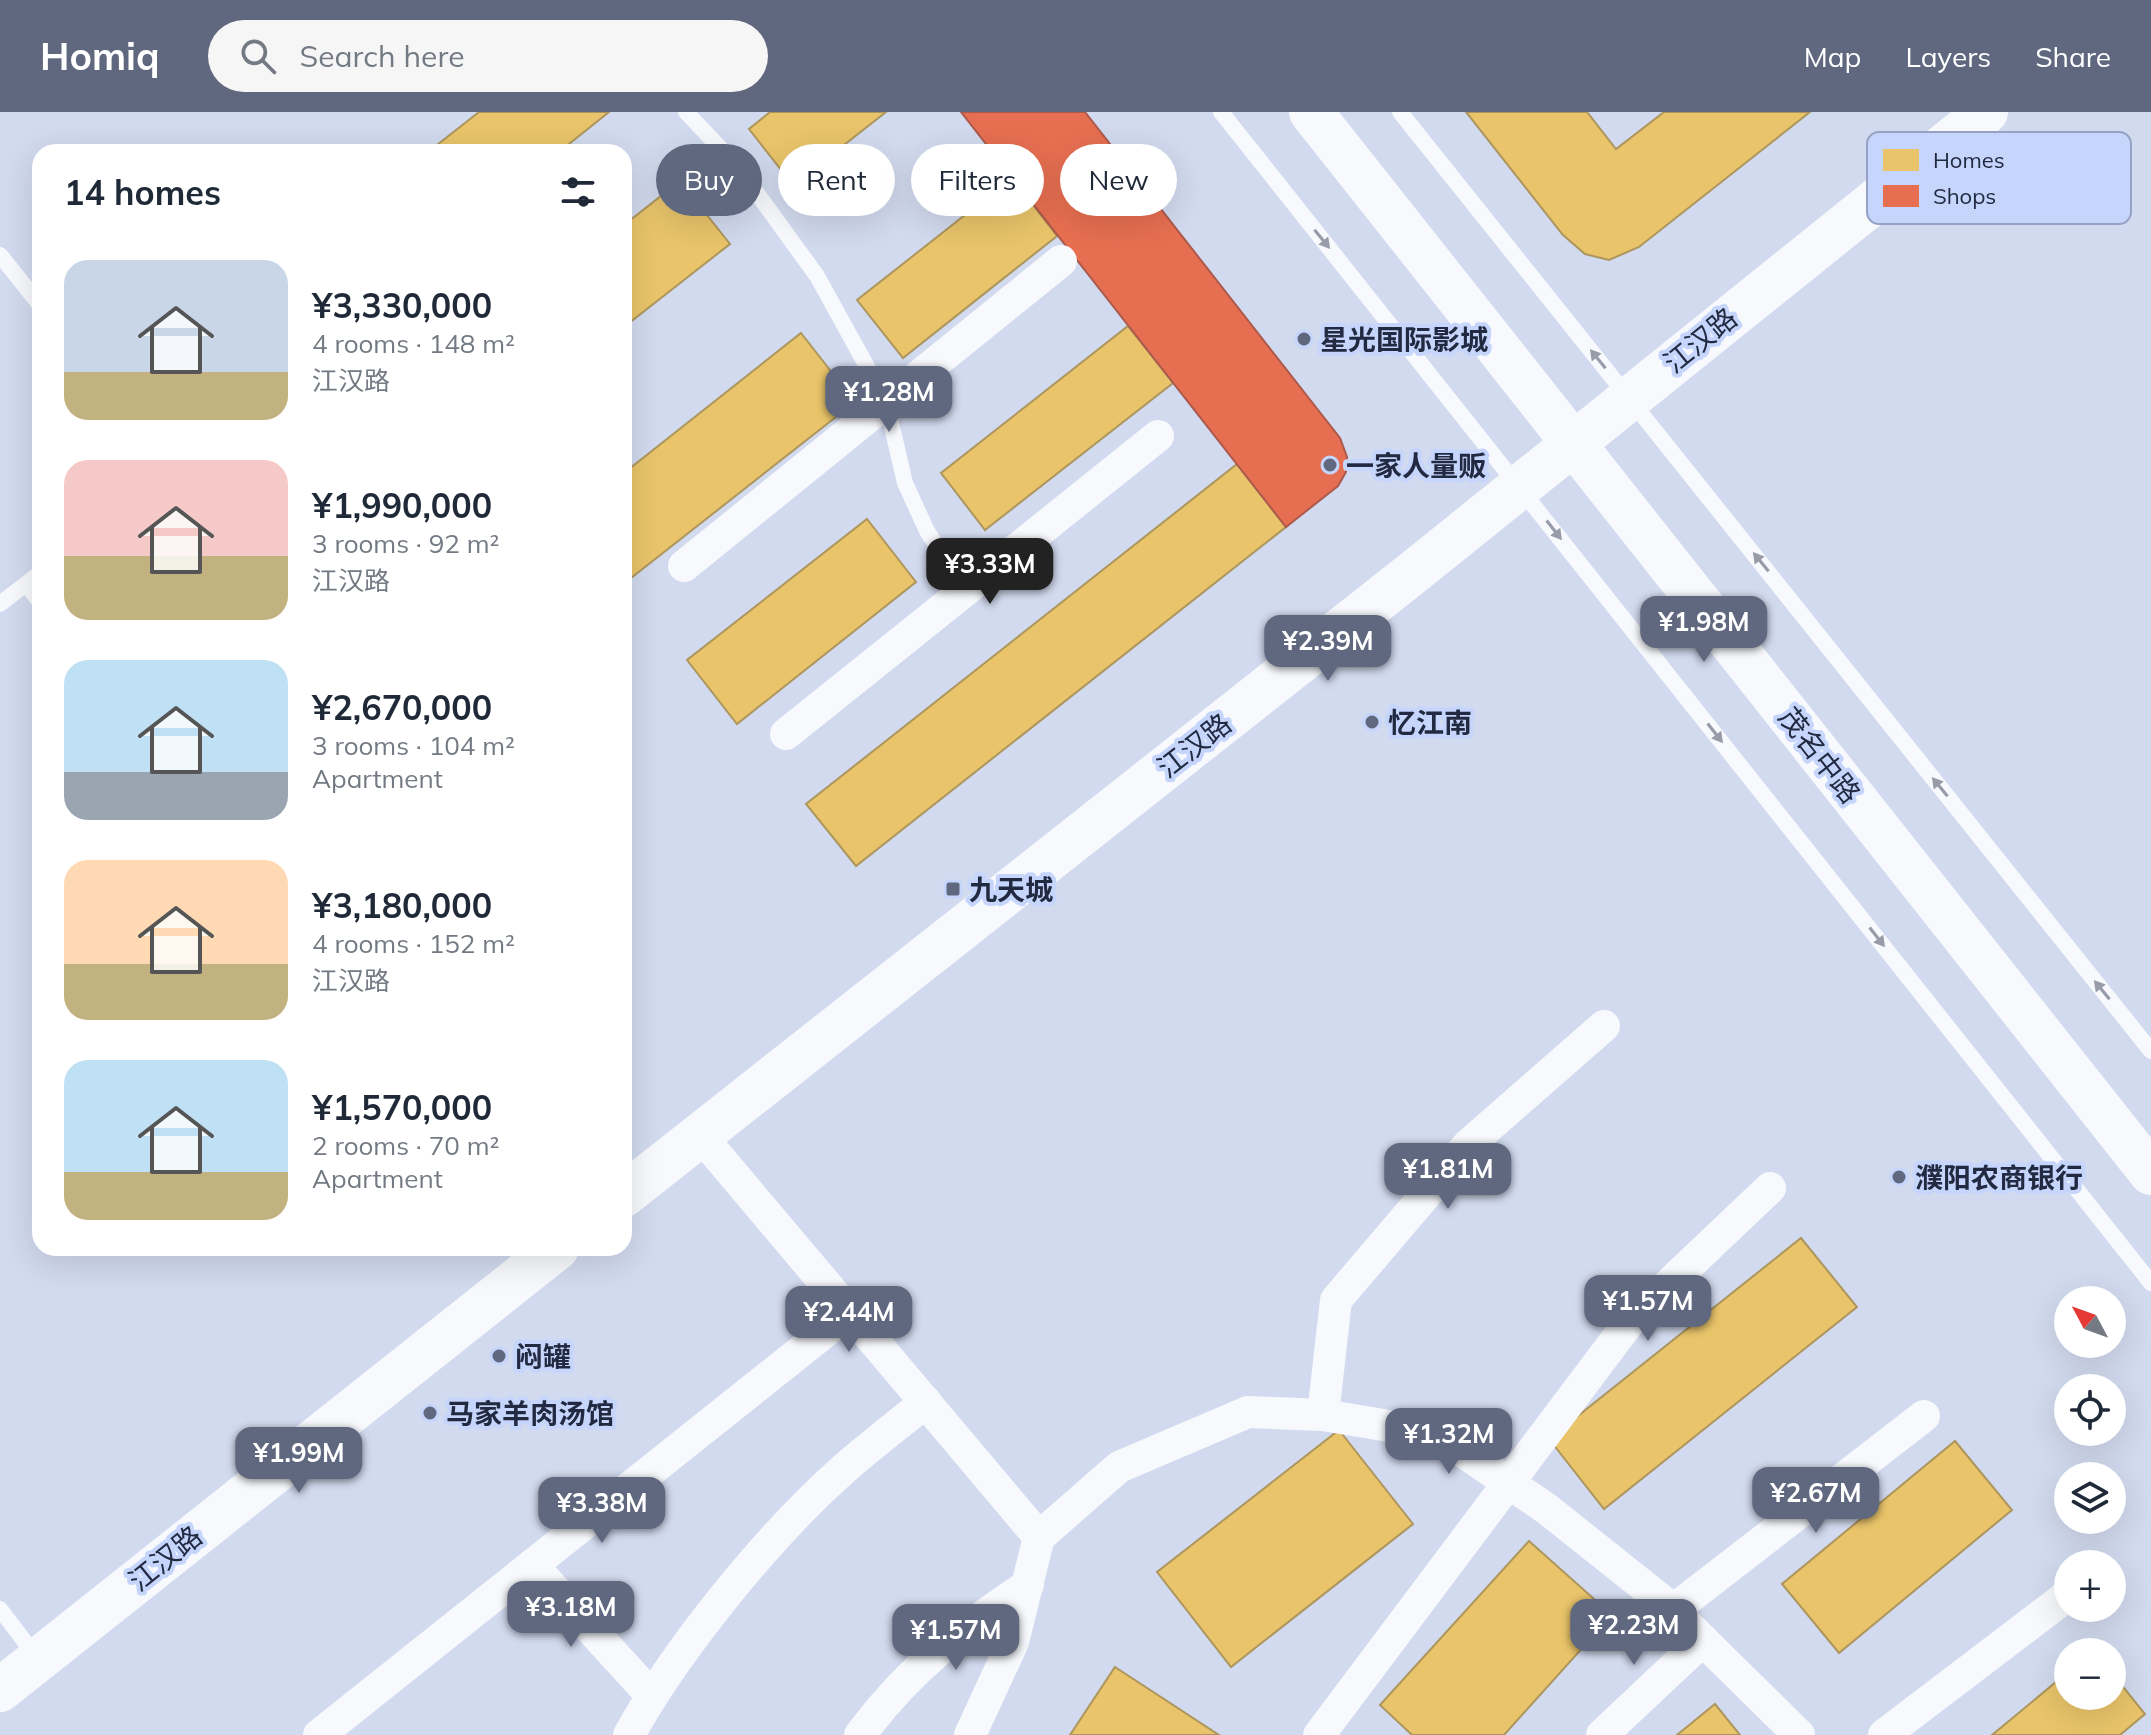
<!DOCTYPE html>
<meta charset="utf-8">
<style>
:root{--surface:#fff;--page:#f6f6f7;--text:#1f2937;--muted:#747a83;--accent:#60687f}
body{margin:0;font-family:Mulish,"Noto Sans SC",sans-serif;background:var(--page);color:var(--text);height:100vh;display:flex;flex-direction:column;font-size:30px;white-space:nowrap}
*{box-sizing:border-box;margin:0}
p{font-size:26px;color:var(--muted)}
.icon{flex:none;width:44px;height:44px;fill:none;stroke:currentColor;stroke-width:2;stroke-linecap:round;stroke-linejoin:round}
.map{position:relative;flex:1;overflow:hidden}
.details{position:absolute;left:32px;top:32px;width:600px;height:1112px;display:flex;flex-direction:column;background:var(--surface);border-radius:24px;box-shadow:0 8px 32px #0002}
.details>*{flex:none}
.banner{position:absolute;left:656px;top:32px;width:760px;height:72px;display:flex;gap:16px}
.needle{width:52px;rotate:311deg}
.buttons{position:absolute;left:2054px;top:1174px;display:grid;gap:16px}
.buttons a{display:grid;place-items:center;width:72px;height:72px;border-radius:50%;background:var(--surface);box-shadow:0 8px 32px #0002;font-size:40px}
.price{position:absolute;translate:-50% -68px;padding:0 18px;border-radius:16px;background:var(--accent);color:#fff;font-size:26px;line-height:52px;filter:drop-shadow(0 2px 4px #0008)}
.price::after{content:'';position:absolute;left:50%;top:48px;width:24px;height:18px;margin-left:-12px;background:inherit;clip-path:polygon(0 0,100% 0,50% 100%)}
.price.active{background:#222;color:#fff}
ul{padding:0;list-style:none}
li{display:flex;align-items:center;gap:24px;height:200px;padding:0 32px}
li span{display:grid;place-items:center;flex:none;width:224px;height:160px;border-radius:24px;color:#555}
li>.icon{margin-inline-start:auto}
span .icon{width:96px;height:96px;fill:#fffc;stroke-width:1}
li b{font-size:34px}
h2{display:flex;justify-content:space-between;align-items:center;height:96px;padding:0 32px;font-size:34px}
.tag{padding:0 28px;border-radius:36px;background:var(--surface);box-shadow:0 8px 32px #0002;font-size:28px;line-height:72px}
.tag.active{background:var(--accent);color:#fff}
header{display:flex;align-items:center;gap:48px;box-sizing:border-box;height:112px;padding:0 40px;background:var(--accent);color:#fff}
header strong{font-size:38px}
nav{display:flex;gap:44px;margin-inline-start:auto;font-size:28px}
.search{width:560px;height:72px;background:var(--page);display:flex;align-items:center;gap:20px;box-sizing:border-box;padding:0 28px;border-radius:44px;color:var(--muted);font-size:30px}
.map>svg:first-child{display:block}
.homes{fill:#e9c46a;stroke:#ad965e;stroke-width:2}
.shops{fill:#e76f51;stroke:#ac5a4c;stroke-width:2}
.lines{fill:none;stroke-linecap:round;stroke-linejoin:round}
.lane{stroke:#f8f9fd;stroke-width:16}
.street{stroke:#f8f9fd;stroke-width:32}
.secondary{stroke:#f8f9fd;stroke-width:44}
.oneway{fill:#989ca9}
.poi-dot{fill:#60687f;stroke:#c6d5fb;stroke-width:3}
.labels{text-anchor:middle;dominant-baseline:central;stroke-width:8;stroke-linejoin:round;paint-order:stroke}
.poi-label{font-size:28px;font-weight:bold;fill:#222a42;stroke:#c6d5fb;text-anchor:start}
.street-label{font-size:28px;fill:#222a42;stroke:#c6d5fb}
.key{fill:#c6d5fb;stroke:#95a2c4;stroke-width:2}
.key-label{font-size:22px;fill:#222a42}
</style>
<header>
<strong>Homiq</strong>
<div class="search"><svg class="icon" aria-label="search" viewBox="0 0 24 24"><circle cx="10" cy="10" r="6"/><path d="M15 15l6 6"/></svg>Search here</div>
<nav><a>Map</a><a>Layers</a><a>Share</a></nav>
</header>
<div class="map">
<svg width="2151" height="1623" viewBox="0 0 2151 1623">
<rect width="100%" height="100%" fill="#d2daef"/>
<path class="homes" d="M479,0H609L559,40H428Z
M770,0H886L793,73L749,17Z
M1466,0H1587L1616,37L1664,0H1810L1639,135L1609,148L1585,142L1563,123Z
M1012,66L1057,124L903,246L857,188Z
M680,69L730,132L624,215V113Z
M1128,214L1173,271L985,418L941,361Z
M801,221L855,290L626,470L624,361Z
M1237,352L1286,415L856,754L806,692Z
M867,407L916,470L737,612L687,548Z
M1801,1126L1857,1195L1604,1397L1549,1327Z
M1339,1318L1413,1412L1231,1555L1157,1460Z
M1955,1329L2012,1398L1839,1541L1782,1472Z
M1529,1429L1612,1503L1504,1623H1412L1380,1593Z
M1115,1555L1219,1623H1070Z
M2068,1560V1584H2112V1561L2145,1602L2120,1623H1992Z
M1715,1592L1740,1623H1677Z"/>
<path class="shops" d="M961,0H1085L1340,326L1347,345L1346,360L1338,374L1286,415Z"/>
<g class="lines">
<path class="lane" d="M686,0L738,55L817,164L886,289L905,371L927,419L965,478
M1221,0L2151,1171
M1400,0L2151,939
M0,143L40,193
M26,472L40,490
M0,492L40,461
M0,1497L38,1547"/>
<path class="street" d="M684,454L1061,149
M786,622L1158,324
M700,1023L1039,1425
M1323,1303L1336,1188L1468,1033L1604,914
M532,1453L651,1583
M1672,1499L1924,1304
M319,1623L850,1200
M629,1623C678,1535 769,1423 845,1356C871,1333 899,1312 926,1290
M860,1623C909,1557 960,1518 1028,1473
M970,1623L1013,1530L1039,1425L1119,1355L1248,1300L1323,1303L1437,1322L1547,1397L1665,1491L1799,1623
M1319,1623L1630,1209L1770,1076
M1602,1623L1703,1528
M1884,1623L2068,1483"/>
<path class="secondary" d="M1311,0L2151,1061
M624,1083L1410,463L1986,0
M0,1578L557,1136"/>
</g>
<defs><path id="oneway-solid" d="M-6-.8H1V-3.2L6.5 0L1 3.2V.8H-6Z" transform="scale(2)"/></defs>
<g class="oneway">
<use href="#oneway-solid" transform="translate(1322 127) rotate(51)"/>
<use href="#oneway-solid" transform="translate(1598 247) rotate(-129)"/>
<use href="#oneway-solid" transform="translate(1554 418) rotate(52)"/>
<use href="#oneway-solid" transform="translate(1761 450) rotate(-129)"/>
<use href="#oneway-solid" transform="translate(1715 621) rotate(52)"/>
<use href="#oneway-solid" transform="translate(1940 675) rotate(-129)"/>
<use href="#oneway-solid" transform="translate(1877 825) rotate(52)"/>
<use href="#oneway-solid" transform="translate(2102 878) rotate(-129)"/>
</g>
<g class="poi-dot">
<circle cx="1304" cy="227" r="8"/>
<circle cx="1330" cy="353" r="8"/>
<circle cx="1372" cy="610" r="8"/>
<rect x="945" y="769" width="16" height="16" rx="4"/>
<circle cx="1899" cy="1065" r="8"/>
<circle cx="499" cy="1244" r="8"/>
<circle cx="430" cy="1301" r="8"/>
</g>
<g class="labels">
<g class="poi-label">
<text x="1320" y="227">星光国际影城</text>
<text x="1346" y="353">一家人量贩</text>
<text x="1388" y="610">忆江南</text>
<text x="969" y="777">九天城</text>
<text x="1915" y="1065">濮阳农商银行</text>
<text x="515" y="1244">闷罐</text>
<text x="446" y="1301">马家羊肉汤馆</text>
</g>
<g class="street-label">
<text transform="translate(1700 228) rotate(-39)">江汉路</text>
<text transform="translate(1194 633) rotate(-38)">江汉路</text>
<text transform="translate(1820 643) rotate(52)">茂名中路</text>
<text transform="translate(165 1446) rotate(-39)">江汉路</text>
</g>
</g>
<rect x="1867" y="20" width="264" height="92" rx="12" class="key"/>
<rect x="1883" y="37" width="36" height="22" fill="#e9c46a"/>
<rect x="1883" y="73" width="36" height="22" fill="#e76f51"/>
<g class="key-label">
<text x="1933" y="56">Homes</text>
<text x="1933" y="92">Shops</text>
</g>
</svg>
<div class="buttons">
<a><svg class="needle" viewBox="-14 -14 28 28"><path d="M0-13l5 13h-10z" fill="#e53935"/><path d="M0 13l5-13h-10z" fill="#747a83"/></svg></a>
<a><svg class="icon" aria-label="locate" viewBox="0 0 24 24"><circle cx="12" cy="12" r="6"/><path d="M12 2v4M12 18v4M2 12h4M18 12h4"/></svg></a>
<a><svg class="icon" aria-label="layers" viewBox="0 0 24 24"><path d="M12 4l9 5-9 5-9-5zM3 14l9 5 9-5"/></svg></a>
<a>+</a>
<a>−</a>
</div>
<b class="price" style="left:889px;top:322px">¥1.28M</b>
<b class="price active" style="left:990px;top:494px">¥3.33M</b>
<b class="price" style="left:1704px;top:552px">¥1.98M</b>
<b class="price" style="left:1328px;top:571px">¥2.39M</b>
<b class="price" style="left:1448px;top:1099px">¥1.81M</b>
<b class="price" style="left:1648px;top:1231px">¥1.57M</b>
<b class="price" style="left:849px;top:1242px">¥2.44M</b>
<b class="price" style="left:1449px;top:1364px">¥1.32M</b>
<b class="price" style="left:299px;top:1383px">¥1.99M</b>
<b class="price" style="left:1816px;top:1423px">¥2.67M</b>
<b class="price" style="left:602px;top:1433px">¥3.38M</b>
<b class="price" style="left:571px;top:1537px">¥3.18M</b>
<b class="price" style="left:1634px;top:1555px">¥2.23M</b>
<b class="price" style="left:956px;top:1560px">¥1.57M</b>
<div class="banner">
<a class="tag active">Buy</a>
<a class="tag">Rent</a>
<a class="tag">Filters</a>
<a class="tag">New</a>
</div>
<section class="details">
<h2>14 homes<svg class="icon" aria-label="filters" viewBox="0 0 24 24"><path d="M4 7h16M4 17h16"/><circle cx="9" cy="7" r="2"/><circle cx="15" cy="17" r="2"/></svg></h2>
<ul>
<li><span style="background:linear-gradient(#c9d6e8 70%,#c2b280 0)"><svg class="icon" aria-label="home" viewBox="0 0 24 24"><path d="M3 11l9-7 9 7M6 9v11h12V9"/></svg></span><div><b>¥3,330,000</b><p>4 rooms · 148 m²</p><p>江汉路</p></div></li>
<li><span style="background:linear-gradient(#f6c9c9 60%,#c2b280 0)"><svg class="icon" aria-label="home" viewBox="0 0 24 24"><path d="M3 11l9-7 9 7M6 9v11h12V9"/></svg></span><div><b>¥1,990,000</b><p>3 rooms · 92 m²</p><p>江汉路</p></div></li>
<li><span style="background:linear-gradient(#bfe0f5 70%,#9aa5b1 0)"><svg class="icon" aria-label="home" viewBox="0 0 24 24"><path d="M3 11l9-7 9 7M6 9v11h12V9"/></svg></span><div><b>¥2,670,000</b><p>3 rooms · 104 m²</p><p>Apartment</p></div></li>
<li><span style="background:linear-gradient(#ffd9b3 65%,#c2b280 0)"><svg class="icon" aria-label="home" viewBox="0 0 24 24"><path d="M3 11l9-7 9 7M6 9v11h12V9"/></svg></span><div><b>¥3,180,000</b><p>4 rooms · 152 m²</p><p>江汉路</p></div></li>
<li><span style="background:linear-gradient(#bfe0f5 70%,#c2b280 0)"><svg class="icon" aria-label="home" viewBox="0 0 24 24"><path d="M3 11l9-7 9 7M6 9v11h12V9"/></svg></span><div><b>¥1,570,000</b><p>2 rooms · 70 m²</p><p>Apartment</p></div></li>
</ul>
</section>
</div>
